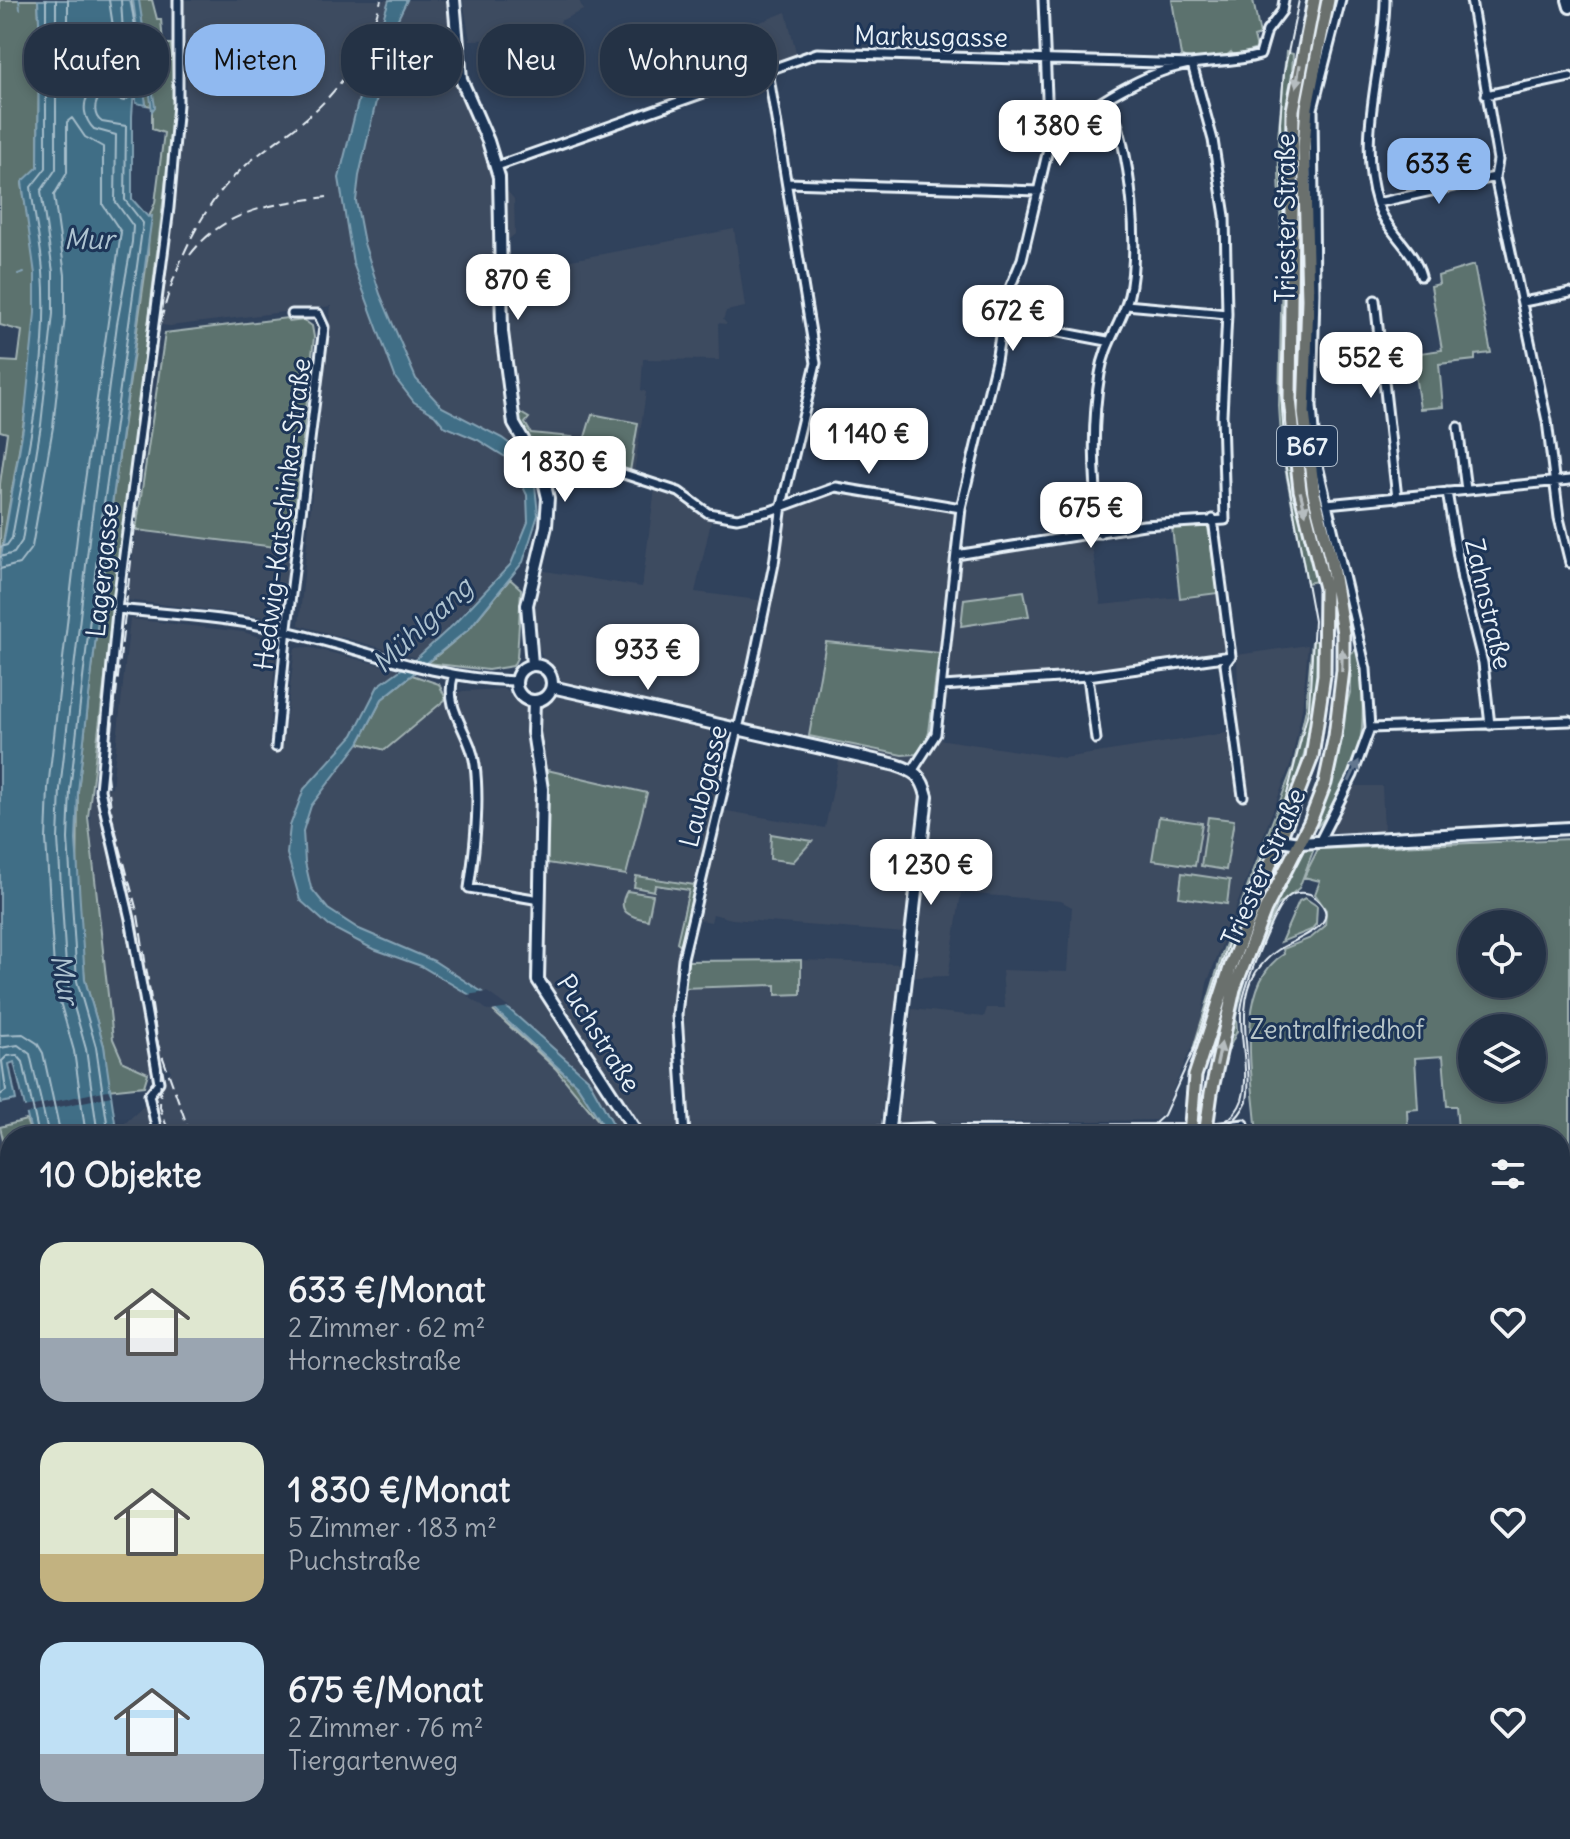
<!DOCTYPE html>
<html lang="de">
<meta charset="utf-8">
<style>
:root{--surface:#243245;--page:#2c3a4c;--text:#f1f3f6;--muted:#a3aab3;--line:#414d5e;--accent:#90b9f0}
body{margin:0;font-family:Delius,sans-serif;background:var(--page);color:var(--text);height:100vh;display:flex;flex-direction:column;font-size:30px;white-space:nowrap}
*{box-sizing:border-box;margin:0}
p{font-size:26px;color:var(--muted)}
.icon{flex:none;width:44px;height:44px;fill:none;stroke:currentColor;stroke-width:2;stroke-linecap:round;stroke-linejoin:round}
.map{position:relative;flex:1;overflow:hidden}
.sheet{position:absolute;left:0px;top:1126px;width:1570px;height:714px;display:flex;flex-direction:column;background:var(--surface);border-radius:32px 32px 0 0;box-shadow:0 4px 12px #0003,0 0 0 2px var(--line)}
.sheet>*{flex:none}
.guide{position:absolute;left:24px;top:24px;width:800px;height:72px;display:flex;gap:16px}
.tools{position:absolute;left:1458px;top:910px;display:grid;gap:16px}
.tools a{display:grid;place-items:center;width:88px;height:88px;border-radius:50%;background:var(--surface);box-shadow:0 4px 12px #0003,0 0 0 2px var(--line);font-size:40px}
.price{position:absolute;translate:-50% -68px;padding:0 18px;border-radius:16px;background:#fff;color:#222;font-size:26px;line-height:52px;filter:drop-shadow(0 2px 4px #0008)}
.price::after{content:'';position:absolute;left:50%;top:48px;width:24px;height:18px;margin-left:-12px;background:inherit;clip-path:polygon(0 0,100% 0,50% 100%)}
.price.current{background:var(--accent);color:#111}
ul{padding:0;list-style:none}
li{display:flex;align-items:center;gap:24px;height:200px;padding:0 40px}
li span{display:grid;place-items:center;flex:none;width:224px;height:160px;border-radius:24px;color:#555}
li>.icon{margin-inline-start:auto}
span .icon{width:96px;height:96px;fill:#fffc;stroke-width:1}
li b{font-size:34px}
h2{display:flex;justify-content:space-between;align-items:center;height:96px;padding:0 40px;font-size:34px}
.pill{padding:0 28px;border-radius:32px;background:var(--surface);box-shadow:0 4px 12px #0003,0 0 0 2px var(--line);font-size:28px;line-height:72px}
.pill.current{background:var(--accent);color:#111}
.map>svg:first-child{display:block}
.built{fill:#3e4b60;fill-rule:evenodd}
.green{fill:#5b726e;stroke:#a2b2b3;stroke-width:2;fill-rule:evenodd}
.water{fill:#416e86;stroke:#84a2b4;stroke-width:2}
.pier{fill:#30425c}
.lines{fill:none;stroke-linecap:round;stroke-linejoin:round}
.shore{stroke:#a5bdca;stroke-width:2}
.stream{stroke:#84a2b4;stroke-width:2}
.street-casing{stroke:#e8f1f8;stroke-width:13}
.secondary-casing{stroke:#e8f1f8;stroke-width:16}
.primary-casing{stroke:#e8f1f8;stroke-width:17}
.street{stroke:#1d3557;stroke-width:7}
.secondary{stroke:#1d3557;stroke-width:10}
.primary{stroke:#6b706d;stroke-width:11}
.tram{stroke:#e8f1f8;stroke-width:2}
.rail{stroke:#e8f1f8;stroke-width:2;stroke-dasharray:12 6;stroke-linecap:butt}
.oneway{fill:#b6bdc0}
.oneway2{fill:#64778f}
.labels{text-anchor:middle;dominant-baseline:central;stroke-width:6;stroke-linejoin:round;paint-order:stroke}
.shield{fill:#1d3557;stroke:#abb9c8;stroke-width:2}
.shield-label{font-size:24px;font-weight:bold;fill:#e8f1f8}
.street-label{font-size:26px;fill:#e8f1f8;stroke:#1d3557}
.park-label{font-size:26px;fill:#b7c5c8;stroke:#1d3557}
.water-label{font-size:28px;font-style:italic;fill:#aec3d0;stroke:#1d3557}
</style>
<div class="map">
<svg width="1570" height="1839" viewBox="0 0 1570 1839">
<rect width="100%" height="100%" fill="#30425c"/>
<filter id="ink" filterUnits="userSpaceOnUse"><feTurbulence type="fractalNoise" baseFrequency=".0125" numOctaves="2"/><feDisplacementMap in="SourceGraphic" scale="16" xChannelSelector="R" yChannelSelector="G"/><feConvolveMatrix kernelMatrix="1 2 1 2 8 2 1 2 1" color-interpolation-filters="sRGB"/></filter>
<g filter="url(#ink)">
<path class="built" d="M183,0H454L456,31L409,33L433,84H458L491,172L514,199L515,234L508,240L509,261H566L734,229L745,307L726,311L723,320L727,324L718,323L719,360L643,359L641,390L646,392L634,473L692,492L713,513L695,592L766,601L782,505L831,488L961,508L956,554L963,559L1091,540L1101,605L1218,593L1225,647L1220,654L963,683L952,680L938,739L1064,758L1239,731L1237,655L1308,645L1302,709L1291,763L1207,983L1200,1027L1163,1113L1155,1120L898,1124L912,1009L984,1017L987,1008H1005L1002,970L1068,972L1072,907L1061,901L961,893L948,976L916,977L917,934L732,919L713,914L711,922L687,917L675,988L776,985L801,994V960L900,964L879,1136H620L588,1079L510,1010L434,961L359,929L328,909L311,888L305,862L303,831L315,799L359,743L385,750L446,699L463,691L502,689L533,701L543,698L552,687L551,676L538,647L534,622L539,570L642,587L655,488L557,454L536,459L522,453L521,481L527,495L528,522L511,564L417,658L299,625L331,306L170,326L155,324L175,210L188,65ZM740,735L840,756L825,828L721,810ZM547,771L647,792L626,874L550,785Z
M463,0H579L583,10L560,21L576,55L555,65L539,31L515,39L470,40Z
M786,12L797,56L711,89L706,74L697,77L687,51Z
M136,530L291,549L281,610L267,617L127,600Z
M130,619L243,632L276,642L269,744L283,745L295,648L308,647L400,670L378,686L353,735L304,789L290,826L300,900L371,948L421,966L495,1010L577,1085L610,1136H125L123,1125L144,1106L171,1071L168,1066L148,1073L123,1062L113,1040L91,853L90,794L112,787Z
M1354,786H1382L1384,832H1331Z
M26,1120L32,1136H10V1327L7,1328L0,1326V1127Z
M10,1404V1601L0,1541V1408Z
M380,1830H715L718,1839H383Z"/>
<path class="green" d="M0,0H38L40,40L31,53L35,56L39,49L38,168L22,183C26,212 34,243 35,273C40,370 13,468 0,563V484L7,433L0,431V361L18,362L22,331L0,325Z
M130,0H152L157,19H161L163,44H171L175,105L88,817L113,1039L123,1062L148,1073L144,1086L108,1090L104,1046L85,980L77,895L78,791L108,533L148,254L149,217L155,203L164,133L152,129V106L146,105Z
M1172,0H1253L1260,35L1254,37L1257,49L1234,56L1231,52L1225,57L1186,59L1181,56Z
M1286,52L1293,54L1287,158L1299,501L1317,581L1307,583L1282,452L1279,406L1282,268L1278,138Z
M1462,151L1464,163L1474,162L1476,177L1430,187L1424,158Z
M1474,265L1491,353L1475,355V360L1439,364L1443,407L1420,409L1412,354L1442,350L1431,286L1439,284L1438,276Z
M287,318L289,322L304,320L312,326L314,337L291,549L136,530L165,333Z
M519,412L529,418L525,423L531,433L572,437L562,452C554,451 543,453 537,450C525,445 516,422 519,412Z
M592,414L638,423L630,471L579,457Z
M1203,523L1208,527L1218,593L1180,598L1172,527Z
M510,579L521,589L517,658L513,666L488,670L428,663L469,629Z
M1024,591L1029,616L961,626L964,599Z
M1312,641H1321C1318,759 1269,848 1229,956C1217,987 1210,1019 1199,1050L1193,1049L1222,954L1293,767L1306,709Z
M826,642L939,653L929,732L926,744L916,754L902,755L809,736Z
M1357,649C1369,720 1366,769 1317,827L1314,825L1351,689L1350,654Z
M412,675L439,684L446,699L385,750L359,743L382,699Z
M547,770L647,793L626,875L547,863Z
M1159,817L1202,823L1195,866L1152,860Z
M1208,817L1234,820L1226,870L1201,866Z
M771,834L812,841L793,862L770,859Z
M1570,839V1395H1560V1136H1448V1131L1458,1130L1456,1106H1447L1443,1056L1415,1058L1418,1109L1407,1110L1408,1133L1420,1132L1421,1136H1257C1254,1084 1232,985 1284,954L1283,949L1311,938L1325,926L1326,910L1315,894L1320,881L1304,877L1318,849ZM1532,924V984H1472V924ZM1532,1028V1088H1472V1028Z
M1315,846L1299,888L1277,906L1246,977L1236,1017L1237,1031L1222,1063L1257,936L1297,857L1305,849Z
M1182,873L1230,880L1227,904L1179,897Z
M636,876L695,885L681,945L677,942L689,890L655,885L654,891L634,887Z
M627,891L653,895L648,920C630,917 615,912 627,891Z
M1305,898L1317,906L1316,924L1311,930L1281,942L1299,901Z
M801,960V994L776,995V985L682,988L686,961Z
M493,1011L577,1085L607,1131L556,1069Z
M26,1120L32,1136H10V1166L0,1127Z
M0,1248L3,1257L10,1256V1319L0,1318Z
M0,1326L10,1331V1400L0,1403Z
M1560,1575L1570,1576V1672L1560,1673Z"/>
<path class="water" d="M38,0H130L139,44L133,0H139L155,107L152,111L144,48L139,47L146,105L136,103V62L132,116V199L148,217L152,216L108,533L78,791L76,840L85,980L104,1046L117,1136H32L14,1062L9,1064L16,1100L0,1103V563L24,423L35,313V274L22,182L38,167L39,51L34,60H29L40,40Z
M389,0H407L392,31L359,176L356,201L364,243L380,294L416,379L442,407L502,438L522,453L535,485L538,515L523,562L469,629L382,699L359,743L311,806L303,831L305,862L311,888L328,909L359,929L434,961L510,1010L588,1079L620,1136H610L577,1085L495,1010L421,966L371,948L329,926L300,900L287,854L290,826L304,789L353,735L378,686L417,658L454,624L511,564L528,522L527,495L510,460L478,440L444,426L435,415L414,402L396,379L353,263L339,178L363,82Z
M260,1830H338L341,1839H262Z"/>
<path class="pier" d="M487,992L508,1007L510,1008L489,1011L466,995Z
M108,1090L111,1096L21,1115L20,1109L24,1108Z"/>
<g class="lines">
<path class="shore" d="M68,0V91L72,95L89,77L111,70L109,48L114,33L109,0
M0,547L7,545L12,538C27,452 50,360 43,272C41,244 34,215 31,187L46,168V0
M0,557L14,553L22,541L41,425L53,314V272L41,191L56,169V0
M0,569L19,564L32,547L53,427L65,316V275L54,195L67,173V122L72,118L85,137L103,147V205L121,232L78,529L48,788L46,839L55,984L74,1051L86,1136
M0,1035L23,1034L37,1043L43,1053L61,1136
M0,1048L18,1045L30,1054L49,1136
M0,1095L6,1091L2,1061L7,1056L17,1055L23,1062L39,1136
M98,1136L86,1049L67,982L58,839L60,789L90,531L117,324L132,242L133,226L115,201L116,135L94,129C73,108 90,74 121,89L126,85C124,56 123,30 121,0
M109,1136L96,1047L77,981L68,839L70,790L100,532L143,223L125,200L126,126L102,122C93,116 93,102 102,95L124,101L137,92L131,50L137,39L131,0"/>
<path class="stream" d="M19,0L20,9
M26,75V70
M18,275L24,273"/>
<defs>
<path id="street" d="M1385,0C1384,68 1356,135 1377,203C1386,232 1413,247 1421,276
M1471,0L1498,160L1495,177L1547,421L1559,518L1570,563
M1486,95L1570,77
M1050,139C1085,110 1135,77 1180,66C1206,60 1233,63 1260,55L1267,31L1282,11L1284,0
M497,166L817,53L1192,64L1213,140L1225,216L1227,314L1222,415L1225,520L1144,525L956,555
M787,183L1039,191
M1377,203L1495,177
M1375,300L1397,498
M1523,302L1570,293
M1126,305L1227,314
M1001,321L1107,341
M1458,427L1466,490
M536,459L559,453L679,492L708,513L737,518L770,511L836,487L961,508
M1447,492L1462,580L1483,663L1490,725
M1327,504L1570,480
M1213,519L1231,656L1225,664L1243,796
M1100,533C1094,480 1091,427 1100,374C1104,347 1117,330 1126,305C1143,260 1130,142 1108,100
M117,609C163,614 212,616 258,625C346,642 423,678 515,681
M1088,676L1096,739
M453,677C444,711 471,732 475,765C480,804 475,849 469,888L540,900
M943,686L1088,676L1231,656
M1370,728L1570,721
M276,747L287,627L324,327L318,314H292
M913,770L936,734L961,508L996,361L1006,298L1022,259L1049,145L1043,0
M1320,840L1353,775L1370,728L1366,669L1316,457L1312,406L1315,293L1313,109L1341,0
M1190,1131L1244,1124L1246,1136
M158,1136L149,1095L159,1082L130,919L100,790L118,601L169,208L178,104V0
M685,1136L677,1015L683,958L749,683L774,564L782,505L816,363L768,71
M710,1136L888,1131
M1560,1400L1570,1399
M1560,1569H1570
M0,1613L10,1674
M1560,1679L1570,1678
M0,1802L10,1797
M34,1830L35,1839
M140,1830L145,1839
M215,1830L216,1839
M1314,1830L1315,1839
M1399,1830L1400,1839
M1458,1830V1839
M983,1839L984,1830
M1081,1839V1830"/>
<path id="secondary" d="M454,0L461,79L488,141L499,177L502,332L514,424L542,472L548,498L546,526L527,605L532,664
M1568,0L1570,7
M516 683a18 18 0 1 1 36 0a18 18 0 1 1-36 0Z
M552,687L896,765C915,771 922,776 927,796L888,1136
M534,701L533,732L542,789L538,980L639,1136
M1281,840L1299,843L1570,828
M888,1131L930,1129
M921,1136L954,1132L1190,1131
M715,1830L718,1839
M793,1839L794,1830"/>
<path id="primary" d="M1190,1136L1195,1076L1231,965L1312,757L1324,675L1325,588L1300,490L1290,399L1293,110L1314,0
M1205,1136L1211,1093L1234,989L1265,910L1310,822L1325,783L1335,736L1343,670V633L1331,560L1314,494L1304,413L1308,299L1304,147L1307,107L1328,0
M1192,1839V1830
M1202,1839V1830"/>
</defs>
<use href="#street" class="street-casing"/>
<use href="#secondary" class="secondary-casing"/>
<use href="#primary" class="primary-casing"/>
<use href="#street" class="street"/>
<use href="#secondary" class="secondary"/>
<use href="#primary" class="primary"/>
<path class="tram" d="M1133,1130L1153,1125L1164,1115L1194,1049L1233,928L1286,798L1309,708L1314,621L1286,468L1281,394L1285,258L1280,123L1284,72L1299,0
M915,1136L952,1131L1198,1129C1217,1128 1235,1120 1242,1100C1250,1073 1240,1040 1241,1013C1241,993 1273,910 1287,898C1294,892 1302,892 1310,894C1353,923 1295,938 1278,950C1269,956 1262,964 1256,972C1233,1010 1254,1060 1247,1101C1238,1121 1224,1131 1202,1133L930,1136
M791,1839L792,1830"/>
<path class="rail" d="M190,255C225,209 273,204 327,197
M161,1066L160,1107L170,1136
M191,1136L158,1044L138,915L112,817L107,775L155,348C165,292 190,225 228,183C250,158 278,141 303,121C341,91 369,46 381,0
M367,1830L370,1839"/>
</g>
<defs><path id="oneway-solid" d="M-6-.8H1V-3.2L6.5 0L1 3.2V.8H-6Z" transform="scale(2)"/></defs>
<g class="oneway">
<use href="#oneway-solid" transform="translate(1298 76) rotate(100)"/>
<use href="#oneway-solid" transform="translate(1303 503) rotate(76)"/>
<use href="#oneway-solid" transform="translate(1342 660) rotate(-89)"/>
<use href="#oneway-solid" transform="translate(1219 1054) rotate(-78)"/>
</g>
<use class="oneway2" href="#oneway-solid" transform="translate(1354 771) rotate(-65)"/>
</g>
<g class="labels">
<rect class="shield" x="1277" y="426" width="60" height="40" rx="6"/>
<g class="shield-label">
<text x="1307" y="446">B67</text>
</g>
<g class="street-label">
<text transform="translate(931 36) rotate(1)">Markusgasse</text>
<text transform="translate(1285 218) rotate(-90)">Triester Straße</text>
<text transform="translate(282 514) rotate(-83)">Hedwig-Katschinka-Straße</text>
<text transform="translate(102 570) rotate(-84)">Lagergasse</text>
<text transform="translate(1489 604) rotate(77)">Zahnstraße</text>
<text transform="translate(703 786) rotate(-76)">Laubgasse</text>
<text transform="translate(1263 867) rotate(-66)">Triester Straße</text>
<text transform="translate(599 1033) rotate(58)">Puchstraße</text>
</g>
<g class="park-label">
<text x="1337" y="1029">Zentralfriedhof</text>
</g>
<g class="water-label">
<text x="89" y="239">Mur</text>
<text transform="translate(422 625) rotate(-43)">Mühlgang</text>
<text transform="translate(65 979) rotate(79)">Mur</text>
</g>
</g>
</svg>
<div class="tools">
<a><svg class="icon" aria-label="locate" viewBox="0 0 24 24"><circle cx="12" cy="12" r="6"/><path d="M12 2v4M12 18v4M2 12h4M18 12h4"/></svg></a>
<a><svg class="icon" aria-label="layers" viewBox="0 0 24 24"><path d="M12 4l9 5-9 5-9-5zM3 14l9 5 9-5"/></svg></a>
</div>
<b class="price" style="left:1060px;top:168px">1 380 €</b>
<b class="price current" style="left:1439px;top:206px">633 €</b>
<b class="price" style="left:518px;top:322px">870 €</b>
<b class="price" style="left:1013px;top:353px">672 €</b>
<b class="price" style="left:1371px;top:400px">552 €</b>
<b class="price" style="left:869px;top:476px">1 140 €</b>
<b class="price" style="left:565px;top:504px">1 830 €</b>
<b class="price" style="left:1091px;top:550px">675 €</b>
<b class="price" style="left:648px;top:692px">933 €</b>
<b class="price" style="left:931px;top:907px">1 230 €</b>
<div class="guide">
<a class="pill">Kaufen</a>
<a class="pill current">Mieten</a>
<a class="pill">Filter</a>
<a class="pill">Neu</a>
<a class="pill">Wohnung</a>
</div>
<section class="sheet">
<h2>10 Objekte<svg class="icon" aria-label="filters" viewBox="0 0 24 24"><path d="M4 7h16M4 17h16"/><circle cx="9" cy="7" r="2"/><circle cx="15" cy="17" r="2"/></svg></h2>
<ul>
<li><span style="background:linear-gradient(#dfe7d0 60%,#9aa5b1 0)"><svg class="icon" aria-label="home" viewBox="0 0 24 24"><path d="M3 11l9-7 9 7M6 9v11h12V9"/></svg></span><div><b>633 €/Monat</b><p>2 Zimmer · 62 m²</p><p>Horneckstraße</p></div><svg class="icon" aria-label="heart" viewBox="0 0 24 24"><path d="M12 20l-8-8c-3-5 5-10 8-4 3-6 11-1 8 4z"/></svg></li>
<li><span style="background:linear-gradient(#dfe7d0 70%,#c2b280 0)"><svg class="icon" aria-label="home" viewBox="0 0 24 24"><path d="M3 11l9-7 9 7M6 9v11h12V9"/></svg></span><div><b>1 830 €/Monat</b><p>5 Zimmer · 183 m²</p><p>Puchstraße</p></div><svg class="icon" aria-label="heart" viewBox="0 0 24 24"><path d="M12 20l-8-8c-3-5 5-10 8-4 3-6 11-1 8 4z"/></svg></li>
<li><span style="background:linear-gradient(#bfe0f5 70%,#9aa5b1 0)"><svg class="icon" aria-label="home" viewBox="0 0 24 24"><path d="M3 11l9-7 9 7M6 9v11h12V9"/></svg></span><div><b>675 €/Monat</b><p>2 Zimmer · 76 m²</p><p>Tiergartenweg</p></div><svg class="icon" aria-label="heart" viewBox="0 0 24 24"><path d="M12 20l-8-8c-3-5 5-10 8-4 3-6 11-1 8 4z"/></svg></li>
</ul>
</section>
</div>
